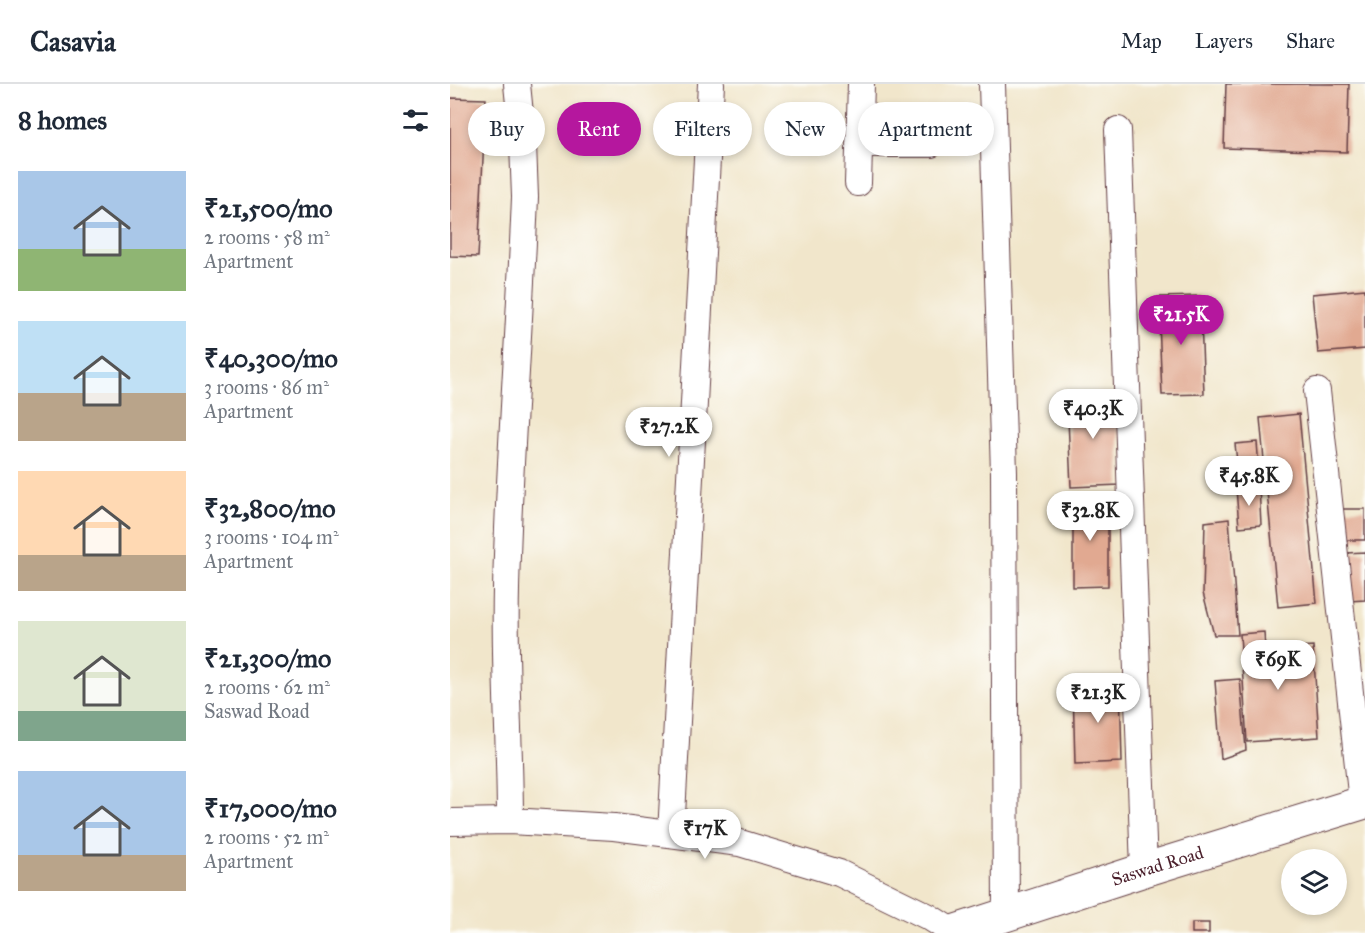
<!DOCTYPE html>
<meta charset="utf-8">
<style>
:root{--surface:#fff;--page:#f2f2f3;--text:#1f2937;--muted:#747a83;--line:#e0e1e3;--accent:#b5179e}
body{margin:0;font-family:"IM FELL Great Primer",serif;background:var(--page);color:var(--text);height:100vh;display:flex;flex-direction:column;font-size:22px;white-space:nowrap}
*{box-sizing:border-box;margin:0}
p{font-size:20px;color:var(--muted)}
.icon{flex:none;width:33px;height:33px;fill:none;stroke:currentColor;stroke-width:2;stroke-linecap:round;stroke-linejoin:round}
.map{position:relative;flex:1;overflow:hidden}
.details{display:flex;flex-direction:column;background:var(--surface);width:450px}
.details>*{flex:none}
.top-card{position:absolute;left:18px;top:18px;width:570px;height:54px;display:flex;gap:12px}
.buttons{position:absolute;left:831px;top:765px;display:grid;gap:12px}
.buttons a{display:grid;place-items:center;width:66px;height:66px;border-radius:50%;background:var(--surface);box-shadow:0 3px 9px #0003;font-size:30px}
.price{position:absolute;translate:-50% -51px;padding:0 14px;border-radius:21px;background:#fff;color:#222;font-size:20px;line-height:39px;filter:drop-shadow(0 2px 3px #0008)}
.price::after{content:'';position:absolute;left:50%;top:36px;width:18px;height:14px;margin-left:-9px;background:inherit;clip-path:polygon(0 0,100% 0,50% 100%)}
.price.current{background:var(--accent);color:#fff}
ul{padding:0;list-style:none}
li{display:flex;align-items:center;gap:18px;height:150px;padding:0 18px}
li span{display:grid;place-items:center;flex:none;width:168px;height:120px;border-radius:0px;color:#555}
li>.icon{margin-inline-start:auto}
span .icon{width:72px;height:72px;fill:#fffc;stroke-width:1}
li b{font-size:26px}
h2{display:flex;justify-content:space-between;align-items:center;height:72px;padding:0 18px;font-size:26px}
.pill{padding:0 21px;border-radius:27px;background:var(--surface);box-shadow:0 3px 9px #0003;font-size:21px;line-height:54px}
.pill.current{background:var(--accent);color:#fff}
header{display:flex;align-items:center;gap:36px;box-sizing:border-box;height:84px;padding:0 30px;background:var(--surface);border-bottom:2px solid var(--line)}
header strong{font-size:28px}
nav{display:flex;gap:33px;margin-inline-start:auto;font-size:21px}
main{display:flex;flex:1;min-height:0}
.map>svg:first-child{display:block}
.building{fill:#e1a991}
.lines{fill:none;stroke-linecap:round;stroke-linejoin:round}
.minor-casing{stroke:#633d43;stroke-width:28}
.highway-casing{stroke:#633d43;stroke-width:35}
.minor{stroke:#fff;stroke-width:26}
.highway{stroke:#fff;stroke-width:33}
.labels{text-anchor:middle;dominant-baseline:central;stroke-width:6;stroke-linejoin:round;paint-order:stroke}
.street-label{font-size:18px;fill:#4a1f2b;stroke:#fdfcf7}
</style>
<header>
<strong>Casavia</strong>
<nav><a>Map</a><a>Layers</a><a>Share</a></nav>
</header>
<main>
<section class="details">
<h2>8 homes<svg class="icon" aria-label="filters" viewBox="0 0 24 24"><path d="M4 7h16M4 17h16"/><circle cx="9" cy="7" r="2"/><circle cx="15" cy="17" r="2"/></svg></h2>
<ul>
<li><span style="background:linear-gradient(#a9c7e8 65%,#8fb573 0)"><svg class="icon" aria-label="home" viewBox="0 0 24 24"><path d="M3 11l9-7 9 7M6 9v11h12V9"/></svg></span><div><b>₹21,500/mo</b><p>2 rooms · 58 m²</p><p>Apartment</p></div></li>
<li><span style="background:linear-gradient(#bfe0f5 60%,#b9a48a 0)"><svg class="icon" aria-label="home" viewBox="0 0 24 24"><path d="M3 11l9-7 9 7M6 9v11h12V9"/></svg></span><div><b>₹40,300/mo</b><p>3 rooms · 86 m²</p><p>Apartment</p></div></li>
<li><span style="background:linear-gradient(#ffd9b3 70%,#b9a48a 0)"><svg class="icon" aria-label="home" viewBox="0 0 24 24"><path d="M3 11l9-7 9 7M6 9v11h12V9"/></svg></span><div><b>₹32,800/mo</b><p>3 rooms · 104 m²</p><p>Apartment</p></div></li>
<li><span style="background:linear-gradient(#dfe7d0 75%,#7fa58c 0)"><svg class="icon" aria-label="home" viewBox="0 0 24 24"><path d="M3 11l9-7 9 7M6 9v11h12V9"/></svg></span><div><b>₹21,300/mo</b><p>2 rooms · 62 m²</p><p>Saswad Road</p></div></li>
<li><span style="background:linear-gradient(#a9c7e8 70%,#b9a48a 0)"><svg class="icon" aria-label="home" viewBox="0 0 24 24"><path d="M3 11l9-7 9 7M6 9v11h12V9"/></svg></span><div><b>₹17,000/mo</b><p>2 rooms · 52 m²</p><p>Apartment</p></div></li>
</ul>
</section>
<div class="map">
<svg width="915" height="849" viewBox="0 0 915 849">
<rect width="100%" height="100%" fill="#fdfcf7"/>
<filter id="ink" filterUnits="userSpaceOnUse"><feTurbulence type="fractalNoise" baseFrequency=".0167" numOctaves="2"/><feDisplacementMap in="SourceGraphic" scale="12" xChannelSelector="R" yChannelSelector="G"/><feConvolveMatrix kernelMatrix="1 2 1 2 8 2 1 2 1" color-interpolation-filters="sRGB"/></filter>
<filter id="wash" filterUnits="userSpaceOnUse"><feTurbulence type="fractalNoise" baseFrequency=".008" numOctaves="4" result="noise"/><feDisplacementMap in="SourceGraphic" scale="24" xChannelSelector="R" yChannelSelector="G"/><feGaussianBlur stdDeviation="1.35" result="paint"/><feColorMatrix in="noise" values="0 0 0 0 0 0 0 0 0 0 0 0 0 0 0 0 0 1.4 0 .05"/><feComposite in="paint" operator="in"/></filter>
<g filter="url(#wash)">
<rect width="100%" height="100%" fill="#f1e6cb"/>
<g id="blocks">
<path class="building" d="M776,0H899L897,68L774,64Z
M0,14L36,15L28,173L0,172Z
M915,205V265L868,269L862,210Z
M750,212L754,310L712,311L708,213Z
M666,310L670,401L621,403L617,312Z
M849,330L867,519L828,523L810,334Z
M807,358L809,384L788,386L785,360Z
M809,403L811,441L789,443L786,404Z
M658,414V502L623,503V415Z
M890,425H915V456H891Z
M779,435L788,551H764L753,509L755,438Z
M915,468V516L899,517L896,469Z
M814,548L815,565L863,562L869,653L797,658L790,550Z
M790,595L796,666L771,675L765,597Z
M670,600L672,678L625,680L623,602Z
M742,839H759V849H742Z"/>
</g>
</g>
<g filter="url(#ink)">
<use href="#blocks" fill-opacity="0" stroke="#633d43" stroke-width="1.5"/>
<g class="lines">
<defs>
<path id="minor" d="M542,0L554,389L556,831
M668,46L694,786
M409,60H481
M408,99L411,0
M867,307L912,718
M60,737C60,660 54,582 56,505C59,374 70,243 75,113L73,60L67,0
M0,738L60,737L164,743L290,759L389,789L479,833L503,848
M221,750L261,0"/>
<g id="highway">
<path id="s1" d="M500,849L694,786L915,718"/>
</g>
</defs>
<use href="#minor" class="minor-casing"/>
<use href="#highway" class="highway-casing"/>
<use href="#minor" class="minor"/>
<use href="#highway" class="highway"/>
</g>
</g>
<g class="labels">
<g class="street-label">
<text stroke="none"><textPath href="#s1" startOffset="218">Saswad Road</textPath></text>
</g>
</g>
</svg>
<div class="buttons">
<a><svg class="icon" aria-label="layers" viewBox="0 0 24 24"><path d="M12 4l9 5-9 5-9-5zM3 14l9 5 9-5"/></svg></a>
</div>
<b class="price current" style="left:731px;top:262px">₹21.5K</b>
<b class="price" style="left:643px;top:356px">₹40.3K</b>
<b class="price" style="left:219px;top:374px">₹27.2K</b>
<b class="price" style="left:799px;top:423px">₹45.8K</b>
<b class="price" style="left:640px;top:458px">₹32.8K</b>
<b class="price" style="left:828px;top:607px">₹69K</b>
<b class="price" style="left:648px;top:640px">₹21.3K</b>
<b class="price" style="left:255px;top:776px">₹17K</b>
<div class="top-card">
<a class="pill">Buy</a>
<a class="pill current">Rent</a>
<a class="pill">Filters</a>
<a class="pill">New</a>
<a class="pill">Apartment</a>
</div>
</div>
</main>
